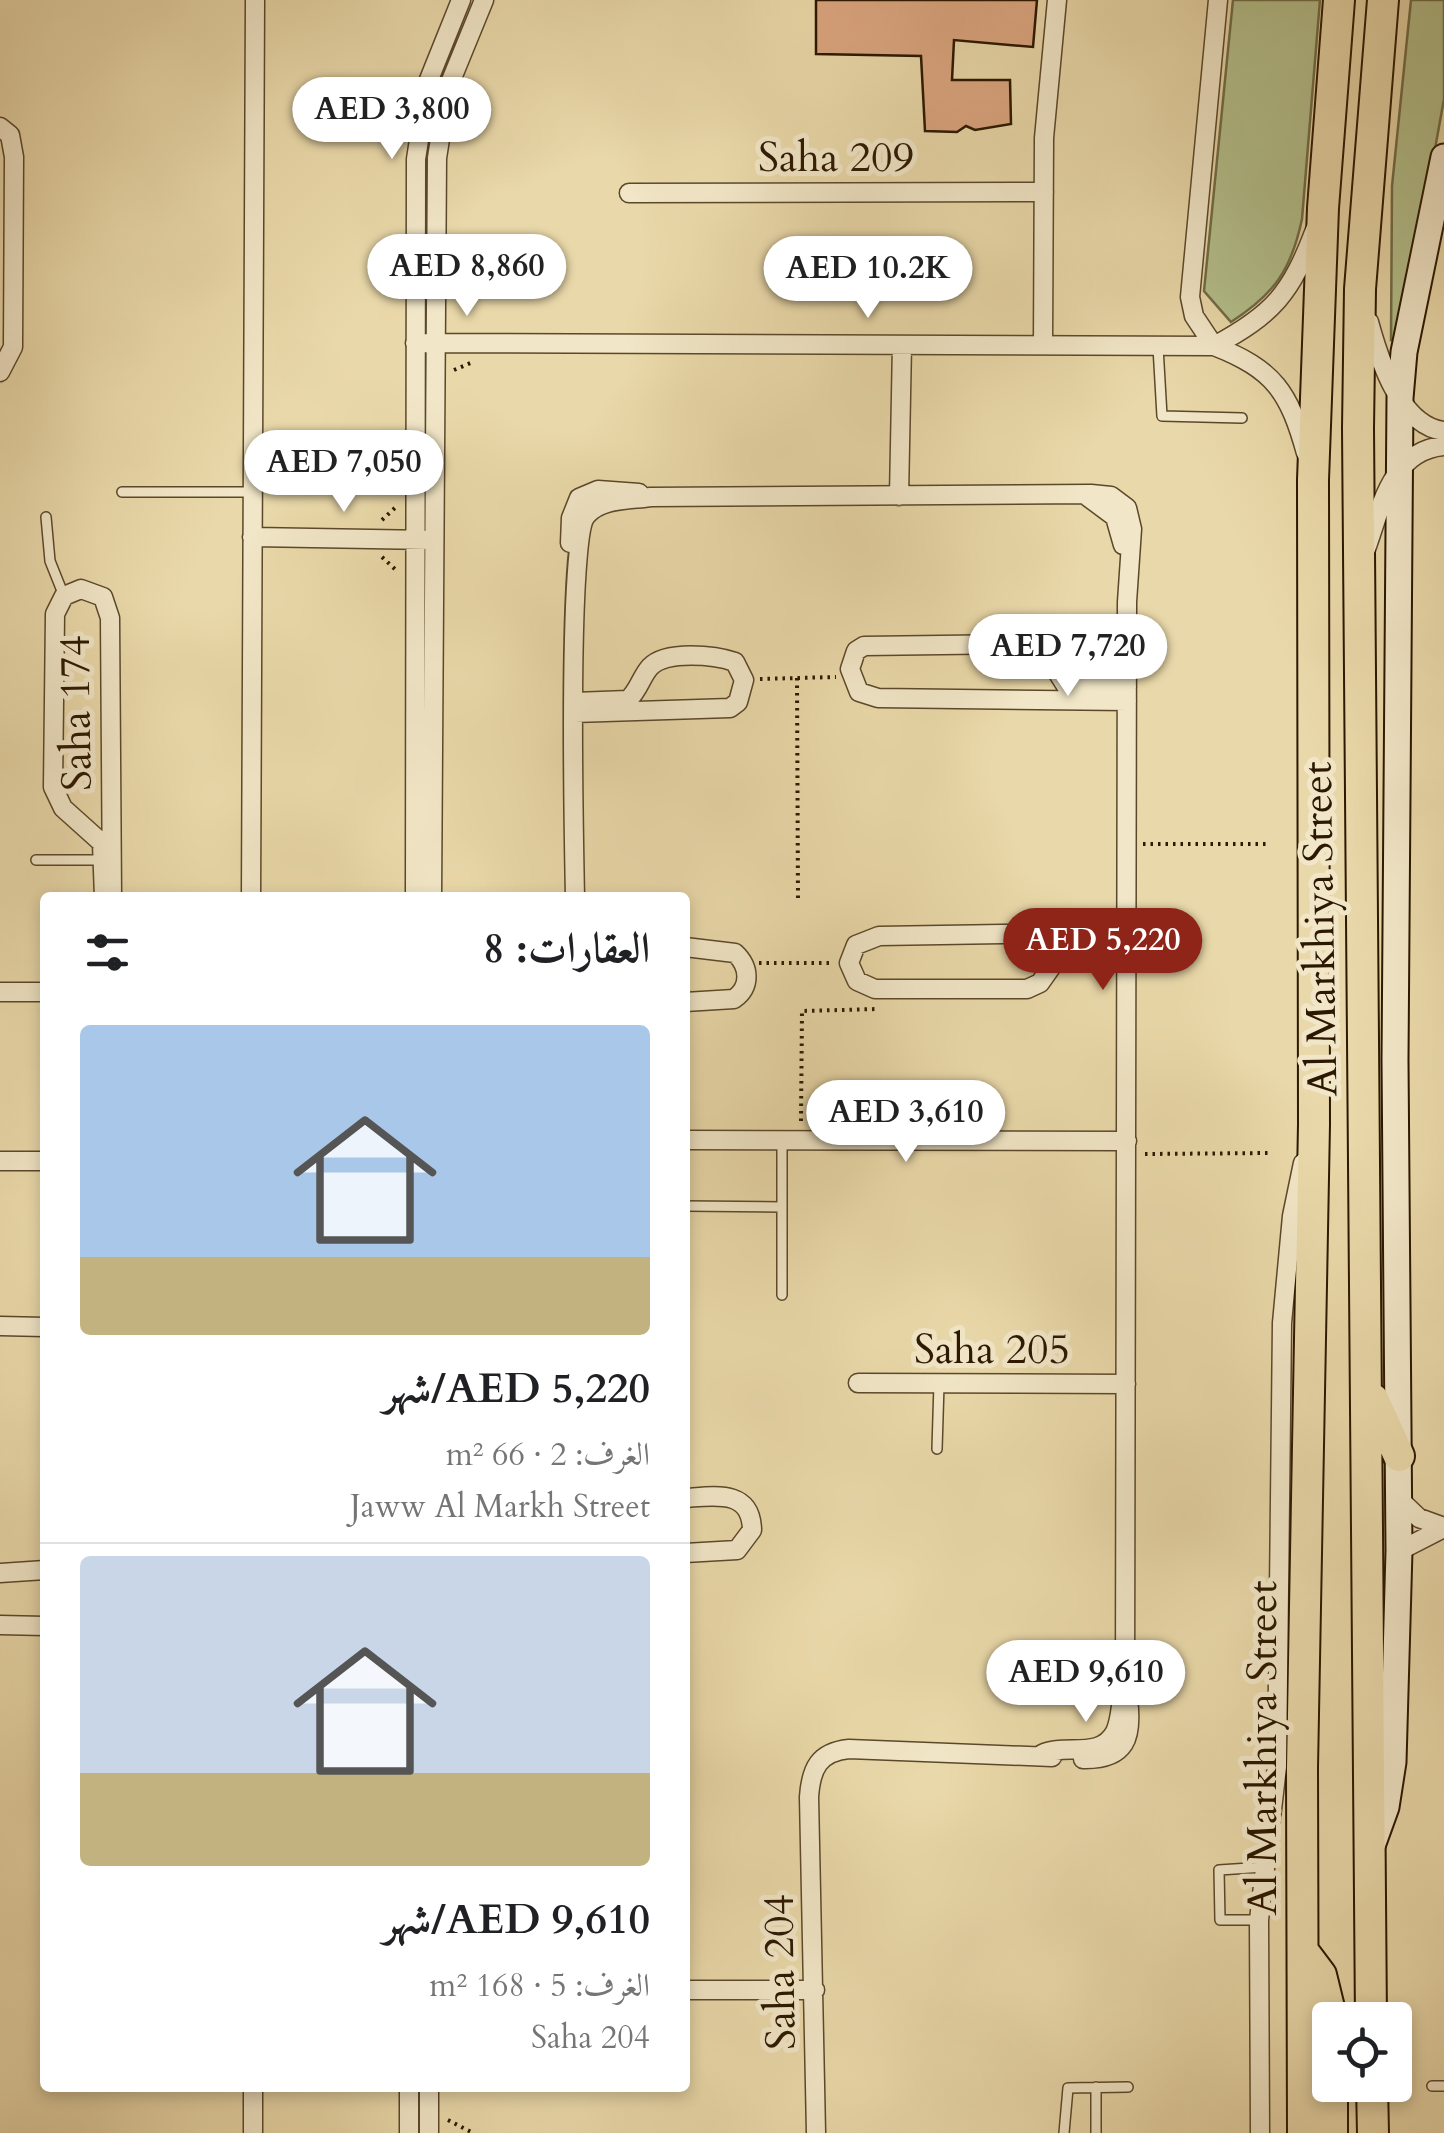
<!DOCTYPE html>
<html lang="ar">
<meta charset="utf-8">
<style>
:root{--surface:#fff;--page:#f2f2f2;--text:#202124;--muted:#757577;--line:#e0e0e0;--accent:#8f2418}
body{margin:0;font-family:Cardo,Amiri,serif;background:var(--page);color:var(--text);direction:rtl;height:100vh;display:flex;flex-direction:column;font-size:38px;white-space:nowrap}
*{box-sizing:border-box;margin:0}
p{font-size:32px;color:var(--muted)}
.icon{flex:none;width:55px;height:55px;fill:none;stroke:currentColor;stroke-width:2;stroke-linecap:round;stroke-linejoin:round}
.map{position:relative;flex:1;overflow:hidden;direction:ltr}
.side{position:absolute;left:40px;top:892px;width:650px;height:1200px;display:flex;flex-direction:column;background:var(--surface);border-radius:10px;box-shadow:0 5px 15px #0003;direction:rtl}
.side>*{flex:none}
.fabs{position:absolute;left:1312px;top:2002px;display:grid;gap:20px}
.fabs a{display:grid;place-items:center;width:100px;height:100px;border-radius:10px;background:var(--surface);box-shadow:0 5px 15px #0003;font-size:50px}
.price{position:absolute;translate:-50% -85px;padding:0 22px;border-radius:35px;background:#fff;color:#222;font-size:32px;line-height:65px;filter:drop-shadow(0 2px 5px #0008)}
.price::after{content:'';position:absolute;left:50%;top:60px;width:30px;height:22px;margin-left:-15px;background:inherit;clip-path:polygon(0 0,100% 0,50% 100%)}
.price.on{background:var(--accent);color:#fff}
ul{padding:0;list-style:none}
li{display:grid;align-content:center;gap:20px;height:530px;padding:0 40px}
li+li{border-top:2px solid var(--line)}
li span{display:grid;place-items:center;height:310px;border-radius:10px;color:#555}
li>.icon{margin-inline-start:auto}
span .icon{width:180px;height:180px;fill:#fffc;stroke-width:1}
li b{font-size:42px}
h2{display:flex;justify-content:space-between;align-items:center;height:120px;padding:0 40px;font-size:42px}
.map>svg:first-child{display:block}
.green{fill:#b3bf8b;stroke:#706c46;stroke-width:2.5}
.building{fill:#daa57f;stroke:#2c1800;stroke-width:2.5}
.lines{fill:none;stroke-linecap:round;stroke-linejoin:round}
.service-casing{stroke:#5b482a;stroke-width:12}
.minor-casing{stroke:#5b482a;stroke-width:21}
.secondary-casing{stroke:#2c1800;stroke-width:29}
.trunk-casing{stroke:#2c1800;stroke-width:34}
.path{stroke:#2c1800;stroke-width:4;stroke-dasharray:2.5 5;stroke-linecap:butt}
.service{stroke:#f1e6c7;stroke-width:9}
.minor{stroke:#f1e6c7;stroke-width:18}
.secondary{stroke:#f1e6c7;stroke-width:25}
.trunk{stroke:#e9d8a9;stroke-width:30}
.labels{text-anchor:middle;dominant-baseline:central;stroke-width:10;stroke-linejoin:round;paint-order:stroke}
.street-label{font-size:42px;fill:#2c1800;stroke:#f1e6c7}
</style>
<div class="map">
<svg width="1444" height="2133" viewBox="0 0 1444 2133">
<rect width="100%" height="100%" fill="#e9d8a9"/>
<filter id="stains"><feTurbulence type="fractalNoise" baseFrequency=".002" numOctaves="4"/><feColorMatrix values="0 0 0 0 .2 0 0 0 0 .09 0 0 0 0 .02 0 0 0 .5 -.17"/></filter>
<radialGradient id="worn" r=".72"><stop offset=".6" stop-color="#630" stop-opacity="0"/><stop offset="1" stop-color="#630" stop-opacity=".3"/></radialGradient>
<path class="green" d="M1233,0H1320L1302,219C1291,271 1274,294 1231,322L1204,291Z
M1411,0H1444V99L1401,338L1391,340L1392,186Z"/>
<path class="building" d="M816,0H1037L1033,47L954,40L952,80H1010L1011,124L975,130L966,126L957,132L925,131L921,56L816,54Z"/>
<g class="lines">
<defs>
<path id="service" d="M1158,347L1162,416L1242,418
M122,492H253
M46,517L50,561L64,596
M36,860H102
M782,1141V1295
M685,1206L782,1207
M937,1449L939,1384
M1259,1920H1220L1219,1870L1265,1867
M1432,2086H1444
M1064,2133L1068,2088L1128,2087
M1096,2133V2087"/>
<path id="minor" d="M0,127L10,135L14,157L13,347L0,372
M629,193L1044,192
M1369,322C1379,359 1400,426 1444,431
M415,343L1214,346C1274,369 1289,392 1306,453
M1043,345L1044,138L1057,0
M1214,346L1194,316L1190,297L1218,0
M1214,346C1274,314 1291,293 1315,230
M899,496L902,345
M1088,497L1115,517L1123,545
M252,537L429,540
M570,543L571,518L579,498L598,490L639,493
M1366,549C1381,507 1392,450 1444,446
M1127,687L1066,686L1042,648L1028,644L864,646L856,651L850,669L859,692L878,698L1127,701
M574,702L628,700C639,690 641,677 650,667C666,650 715,655 735,662L744,680L738,702L730,708L574,713
M104,898L102,843L63,808L53,787L55,614L64,596L81,589L103,597L110,618L112,898
M251,898L255,0
M415,898L416,159L428,82L461,0
M432,898L437,158L448,88L484,0
M575,898C574,845 567,540 586,516C600,498 631,500 651,497L1091,494L1111,496L1127,508L1132,529L1127,602L1125,1685C1120,1699 1122,1717 1115,1732C1100,1760 1065,1743 1042,1754
M1127,942L1066,946L1040,983L1027,989H875L857,981L849,963L856,945L879,936L1127,932
M685,947L735,953C750,967 751,987 734,999L685,1002
M0,992H45
M685,1140L1127,1141
M0,1161H45
M0,1326L45,1327
M858,1383L1126,1384
M685,1498C715,1496 751,1489 752,1530L737,1550L685,1553
M1399,1499L1419,1518L1444,1527
M1399,1551L1444,1528
M0,1573L45,1570
M0,1625L45,1626
M1083,1759C1126,1760 1133,1738 1128,1699
M685,1990H815
M253,2088V2133
M409,2133V2088
M429,2133V2088
M816,2133L809,1797C811,1768 819,1752 849,1749L1052,1757
M1260,2133L1259,1920L1277,1767L1282,1323L1292,1216L1303,1163"/>
<path id="secondary" d="M1373,1843L1386,1807L1393,1762L1399,1551L1395,1060L1400,398L1404,352L1444,157"/>
<path id="trunk" d="M1373,1399L1399,1456
M1303,1951L1321,1975L1332,2020
M1371,2020L1358,428L1360,289L1383,0
M1372,2085L1373,2133
M1303,2133L1302,1768L1314,1124L1313,480L1323,208L1339,0
M1332,2133V2085"/>
</defs>
<use href="#service" class="service-casing"/>
<use href="#minor" class="minor-casing"/>
<use href="#secondary" class="secondary-casing"/>
<use href="#trunk" class="trunk-casing"/>
<path class="path" d="M454,370L473,362
M382,520L397,506
M382,557L397,571
M797,678L798,901
M760,679L836,677
M1143,844H1268
M759,963H830
M801,1121L802,1011L878,1009
M1145,1154L1271,1153
M448,2120L473,2133"/>
<use href="#service" class="service"/>
<use href="#minor" class="minor"/>
<use href="#secondary" class="secondary"/>
<use href="#trunk" class="trunk"/>
</g>
<g class="labels">
<g class="street-label">
<text x="836" y="157">Saha 209</text>
<text transform="translate(76 713) rotate(-91)">Saha 174</text>
<text transform="translate(1320 929) rotate(-91)">Al Markhiya Street</text>
<text x="992" y="1349">Saha 205</text>
<text transform="translate(1262 1748) rotate(-90)">Al Markhiya Street</text>
<text transform="translate(780 1972) rotate(-91)">Saha 204</text>
</g>
</g>
<rect width="100%" height="100%" filter="url(#stains)"/>
<rect width="100%" height="100%" fill="url(#worn)"/>
</svg>
<div class="fabs">
<a><svg class="icon" aria-label="locate" viewBox="0 0 24 24"><circle cx="12" cy="12" r="6"/><path d="M12 2v4M12 18v4M2 12h4M18 12h4"/></svg></a>
</div>
<b class="price" style="left:392px;top:162px">AED 3,800</b>
<b class="price" style="left:467px;top:319px">AED 8,860</b>
<b class="price" style="left:868px;top:321px">AED 10.2K</b>
<b class="price" style="left:344px;top:515px">AED 7,050</b>
<b class="price" style="left:1068px;top:699px">AED 7,720</b>
<b class="price on" style="left:1103px;top:993px">AED 5,220</b>
<b class="price" style="left:906px;top:1165px">AED 3,610</b>
<b class="price" style="left:1086px;top:1725px">AED 9,610</b>
<section class="side">
<h2>العقارات: 8<svg class="icon" aria-label="filters" viewBox="0 0 24 24"><path d="M4 7h16M4 17h16"/><circle cx="9" cy="7" r="2"/><circle cx="15" cy="17" r="2"/></svg></h2>
<ul>
<li><span style="background:linear-gradient(#a9c7e8 75%,#c2b280 0)"><svg class="icon" aria-label="home" viewBox="0 0 24 24"><path d="M3 11l9-7 9 7M6 9v11h12V9"/></svg></span><div><b>AED 5,220/شهر</b><p>الغرف: 2 · 66 m²</p><p>Jaww Al Markh Street</p></div></li>
<li><span style="background:linear-gradient(#c9d6e8 70%,#c2b280 0)"><svg class="icon" aria-label="home" viewBox="0 0 24 24"><path d="M3 11l9-7 9 7M6 9v11h12V9"/></svg></span><div><b>AED 9,610/شهر</b><p>الغرف: 5 · 168 m²</p><p>Saha 204</p></div></li>
</ul>
</section>
</div>
